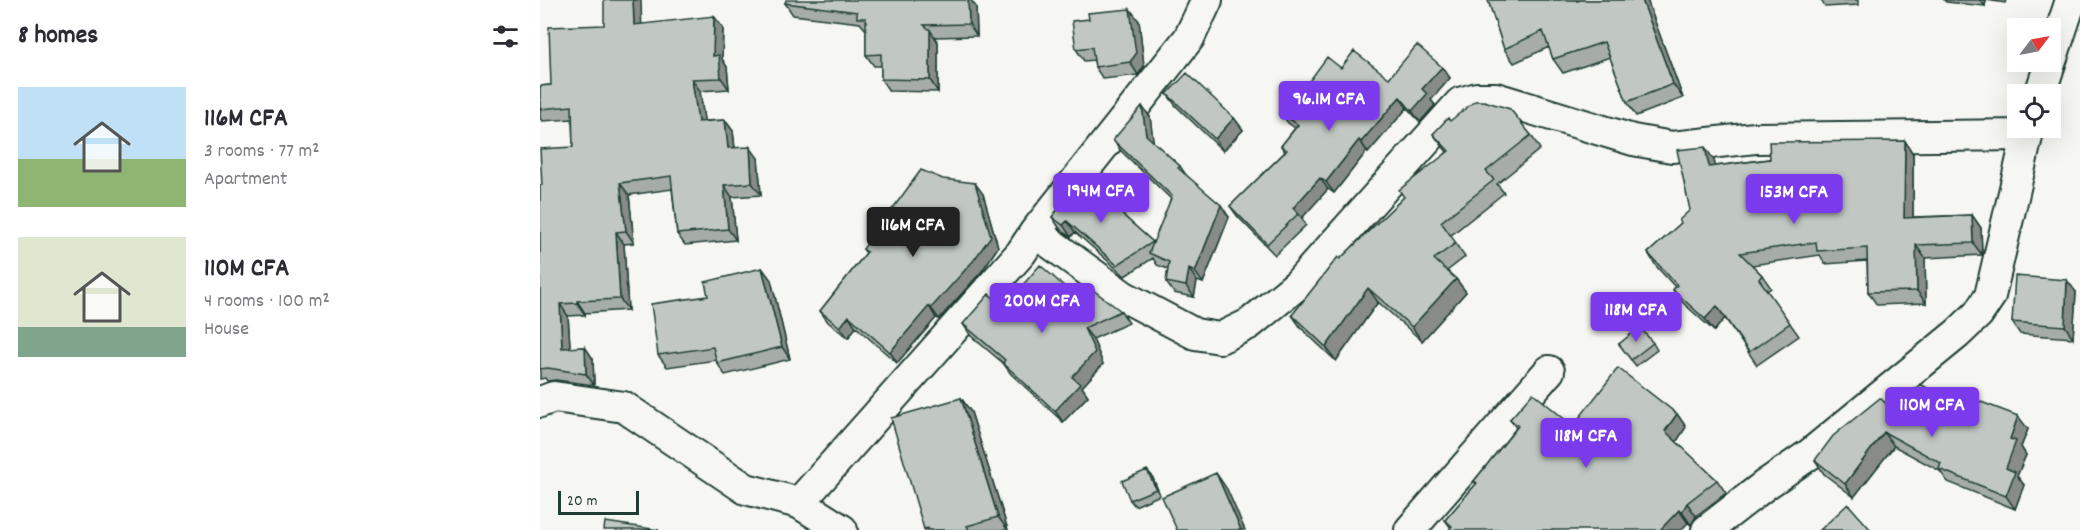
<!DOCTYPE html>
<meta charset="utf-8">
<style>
:root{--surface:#fff;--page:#f7f7f7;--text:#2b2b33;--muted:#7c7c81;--accent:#7c3aed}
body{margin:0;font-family:Dekko,sans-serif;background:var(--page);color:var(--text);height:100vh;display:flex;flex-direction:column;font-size:22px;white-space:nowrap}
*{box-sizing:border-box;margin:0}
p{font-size:20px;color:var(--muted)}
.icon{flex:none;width:33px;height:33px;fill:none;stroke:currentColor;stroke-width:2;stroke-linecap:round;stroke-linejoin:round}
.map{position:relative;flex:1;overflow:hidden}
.side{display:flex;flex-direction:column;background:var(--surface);width:540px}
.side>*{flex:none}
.needle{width:39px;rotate:58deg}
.controls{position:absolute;left:1467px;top:18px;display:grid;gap:12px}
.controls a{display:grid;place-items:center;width:54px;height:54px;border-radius:0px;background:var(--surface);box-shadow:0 6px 24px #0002;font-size:30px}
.scale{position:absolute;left:18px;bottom:15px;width:81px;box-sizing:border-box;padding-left:6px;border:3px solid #1f3d34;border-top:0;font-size:16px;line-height:21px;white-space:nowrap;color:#1f3d34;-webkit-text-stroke:4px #f6f6f2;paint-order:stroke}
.price{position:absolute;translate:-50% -51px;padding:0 14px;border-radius:6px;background:var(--accent);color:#fff;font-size:20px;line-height:39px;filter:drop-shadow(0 2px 3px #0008)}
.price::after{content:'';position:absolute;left:50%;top:36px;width:18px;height:14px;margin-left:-9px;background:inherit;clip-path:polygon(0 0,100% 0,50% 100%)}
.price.current{background:#222;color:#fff}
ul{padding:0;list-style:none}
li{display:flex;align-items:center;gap:18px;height:150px;padding:0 18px}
li span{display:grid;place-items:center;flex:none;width:168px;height:120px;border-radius:0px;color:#555}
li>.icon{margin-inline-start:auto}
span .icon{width:72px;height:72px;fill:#fffc;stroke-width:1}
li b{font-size:26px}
h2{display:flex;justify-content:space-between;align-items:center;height:72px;padding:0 18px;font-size:26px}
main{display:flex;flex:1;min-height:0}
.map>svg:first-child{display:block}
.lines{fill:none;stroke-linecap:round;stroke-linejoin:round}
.street-casing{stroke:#1f3d34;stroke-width:34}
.street{stroke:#f6f6f2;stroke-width:30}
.wall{fill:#a6aca8;stroke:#1f3d34;stroke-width:1.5}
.shaded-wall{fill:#878c88;stroke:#1f3d34;stroke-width:1.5}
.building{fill:#c1c8c3;stroke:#1f3d34;stroke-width:1.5}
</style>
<main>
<section class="side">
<h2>8 homes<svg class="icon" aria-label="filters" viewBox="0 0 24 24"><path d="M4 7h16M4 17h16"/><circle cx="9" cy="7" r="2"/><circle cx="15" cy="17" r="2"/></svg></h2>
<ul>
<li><span style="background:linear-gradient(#bfe0f5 60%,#8fb573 0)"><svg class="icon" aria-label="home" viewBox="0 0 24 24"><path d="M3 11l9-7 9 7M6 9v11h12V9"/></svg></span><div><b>116M CFA</b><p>3 rooms · 77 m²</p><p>Apartment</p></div></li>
<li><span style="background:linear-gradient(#dfe7d0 75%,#7fa58c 0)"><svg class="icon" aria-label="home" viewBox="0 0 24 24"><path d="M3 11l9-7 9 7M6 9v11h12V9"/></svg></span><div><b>110M CFA</b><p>4 rooms · 100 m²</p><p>House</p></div></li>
</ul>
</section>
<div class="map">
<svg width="1540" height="530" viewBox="0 0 1540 530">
<rect width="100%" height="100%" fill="#f6f6f2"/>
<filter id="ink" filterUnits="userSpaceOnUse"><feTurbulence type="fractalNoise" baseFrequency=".0167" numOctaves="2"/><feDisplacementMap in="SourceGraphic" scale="12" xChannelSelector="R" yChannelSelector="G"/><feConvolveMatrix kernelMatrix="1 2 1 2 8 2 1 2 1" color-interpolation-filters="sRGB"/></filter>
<g filter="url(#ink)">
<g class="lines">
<defs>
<path id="street" d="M1500,94L1531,0
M495,232L649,38L667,0
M0,402L14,397L84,407L206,489L259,503L302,530
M259,503L481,253L495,232L583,296L655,334L680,338L709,324L758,284L920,103L937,98H956L1093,140L1132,147L1215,138L1487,135
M870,530L1009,371
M1167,530L1225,485L1270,454L1417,334L1438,314L1450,296L1489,128"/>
</defs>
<use href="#street" class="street-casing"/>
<use href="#street" class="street"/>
</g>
<path class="wall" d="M948,0H1107L1143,98L1096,116L1087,102L1070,57L1023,73L1013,59L1009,47L974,63L964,49Z
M1281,0H1318V5L1285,7Z
M1404,0H1466L1465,3L1446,0L1445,6L1406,2Z
M245,3L436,7L437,36L395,37L398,42V92L349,91L341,79V66H334L326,55V30L320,23L253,15Z
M599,21L604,66L598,75L563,79L555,67L554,60L544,61L536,49Z
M102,24L183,28L182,59L187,67L189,89L160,91L164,121L185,120L193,131L195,148L218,158L221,195L192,197L196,240L145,245L137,234L132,189L89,195L94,243L84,244L88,310L45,313V315L28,316L30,348L45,347L53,359L54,385L16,380L7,381L5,378L0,379V185H2L33,147L32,119L2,121L0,118V86L11,85Z
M902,67L910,78L891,100L895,105L880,122L867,108L828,153L827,151L794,193L788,189L762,218L766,225L735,255L698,217L690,206L745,152L741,146L755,128L748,123L740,112L757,98L801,68L849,78Z
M627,94L694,118L703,130L683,151L636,106Z
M610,117L613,142L640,166L646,175L689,217L663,283L657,281L654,297L634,293L626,282L628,269L617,265L613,258L585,276L535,232L531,237L520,229L512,217L542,179L614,243L631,199L581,151L573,140Z
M910,121L991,135L1000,149L957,184L964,193L910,236L925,257L907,271L916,279L926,292L882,341L838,302L796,361L761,328L752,315L800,259L864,197L907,152L893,134Z
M1365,141L1373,154V217L1432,215L1441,228L1442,255L1385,258L1386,303L1337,305L1328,292L1327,261L1285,264L1280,255L1212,265L1222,275L1231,288L1227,291L1259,336L1217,365L1185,318L1174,331L1142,302L1133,290L1135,287L1116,266L1108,253L1141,223L1150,210L1174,160L1175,166Z
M443,194L458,247L442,271L399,319L396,318L357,363L316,327L308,338L288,322L280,311L326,253L323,249Z
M222,268L231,280L250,359L185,375L177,363L176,360L127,367L118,355L168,296Z
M1536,292L1533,338L1480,334L1472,322Z
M464,307L581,311L589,323L553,339L563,364L542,387L548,396L523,422L471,374L463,363L431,336L423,324Z
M1113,343L1117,350L1096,366L1079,344Z
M421,398L431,412L468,530H385L384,529Z
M1424,408L1488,429L1481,447L1486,455L1477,476L1484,485L1475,509L1408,482L1400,471L1354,446L1314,497L1284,474L1275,460L1362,418Z
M1137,414L1146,427L1136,442L1177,480L1186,493L1156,516L1151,525L1148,523L911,528L905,520L936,484L934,481L976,428L970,419L1033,426Z
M612,476L620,495L595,506L590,500Z"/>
<path class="shaded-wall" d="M93,0H101L102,37L94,25Z
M428,0H431L436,7L437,36L429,24Z
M1102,0H1107L1143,98L1133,84Z
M1440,0H1446L1445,6Z
M590,9L599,21L604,66L598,75L590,62Z
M174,16L183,28L182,59L187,67L189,89L181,78L173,56Z
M390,30L398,42V92L390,80Z
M902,67L910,78L891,100L895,105L880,122L872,111L882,89Z
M152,79L160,91L166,134L158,122Z
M860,97L867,108L828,153L821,142Z
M602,106L610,117L614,146L606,135Z
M694,118L703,130L683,151L675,139Z
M185,120L193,131L196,160L188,148Z
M819,140L827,151L794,193L786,182Z
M1365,141L1373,154V230L1364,218Z
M210,147L218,158L221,195L212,183Z
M1165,147L1174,160L1178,179L1169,167Z
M780,178L788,189L762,218L753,208Z
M80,183L89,195L94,243L86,231Z
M435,183L443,194L458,247L442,271L399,319L391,308Z
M184,185L192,197L196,240L188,229Z
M681,205L689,217L663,283L655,272Z
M1432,215L1441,228L1442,255L1433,243Z
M527,221L535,232L531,237L523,225Z
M76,232L84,244L88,310L80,299Z
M1376,245L1385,258L1386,303L1377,291Z
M222,268L231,280L250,359L242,347Z
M649,269L657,281L654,297L646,286Z
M916,279L926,292L882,341L872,327Z
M1527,280L1536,292L1533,338L1525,326Z
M828,288L838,302L796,361L786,347Z
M37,301L45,313V315L37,303Z
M20,304L28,316L31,360L22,348Z
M389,306L396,318L357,363L350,352Z
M1177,306L1185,318L1174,331L1165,319Z
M309,316L316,327L308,338L300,327Z
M544,328L553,339L563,364L542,387L548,396L523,422L515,411L532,377Z
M45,347L53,359L54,385L46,374Z
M421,398L431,412L468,530L458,517Z
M1137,414L1146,427L1135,444L1125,431Z
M1478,416L1488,429L1481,447L1486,455L1477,476L1484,485L1475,509L1466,496V468L1470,439Z
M1344,432L1354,446L1314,497L1305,484Z
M607,470L612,476L620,495L616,489Z
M676,473L687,489L705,530H701Z
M1147,503L1156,516L1151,525L1142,512Z
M1139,510L1148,523L1141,530H1120Z"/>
<path class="building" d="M64,0H93L94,25L174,16L173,56L179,55L181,78L152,79L158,122L185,120L188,148L210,147L212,183L184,185L188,229L137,234L131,176L80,183L86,231L76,232L80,299L37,301V303L20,304L22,348L45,347L46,374L8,368L0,369V185H2L0,149L33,147L32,106L0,109V86L11,85L9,27L64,25Z
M246,0H428L429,24L384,25L390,30V80L341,79V54L326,55V18H317V12L245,3Z
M948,0H1037V1L1041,0H1102L1133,84L1087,102L1064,42L1013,59L1003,31L964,49Z
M590,9L596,54L590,62L555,67L552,47L536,49L532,21L549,19L548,13Z
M877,45L902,67L882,89L887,94L872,111L860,97L821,142L819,140L786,182L780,178L753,208L758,214L727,244L690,206L747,150L741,146L758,125L740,112L754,96L757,98L787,57L801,68L814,51L849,78Z
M647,73L694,118L675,139L627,94Z
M935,101H944L970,109L991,135L946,171L954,180L901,222L916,243L894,259L916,279L872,327L828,288L786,347L752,315L798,257L800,259L864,197L859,190L909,151L893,134L908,118L910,121Z
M602,106L606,135L640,166L638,168L681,205L655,272L649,269L646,286L626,282L629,262L609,253L632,196L573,140Z
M1365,141L1364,218L1432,215L1433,243L1376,245L1377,291L1328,292L1327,248L1277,251L1276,242L1200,253L1222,275L1219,279L1250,323L1209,352L1177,306L1165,319L1133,290L1137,285L1108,253L1141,223L1139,220L1150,210L1137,150L1165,147L1169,167L1230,159L1229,142Z
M381,170L403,179L435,183L451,236L434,260L391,308L389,306L350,352L309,316L300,327L280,311L327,252L323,249Z
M542,179L613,242L577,265L527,221L523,225L512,217Z
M500,265L542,302L553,290L581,311L544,328L555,352L532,377L540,384L515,411L463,363L465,360L423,324L449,294L464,307Z
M222,268L242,347L177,363L173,347L118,355L111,304L168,296L165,282Z
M1475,276L1527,280L1525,326L1472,322Z
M1100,327L1113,343L1091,360L1079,344Z
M1078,368L1137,414L1125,431L1177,480L1147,503L1142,512L1139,510L1120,530H909L912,526L905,520L937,483L934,481L978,426L970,419L993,393L1033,426Z
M1380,384L1424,408L1428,397L1478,416L1470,439L1476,441L1466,468L1475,472L1466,496L1399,469L1401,463L1344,432L1305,484L1275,460L1293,436L1340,398L1362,418Z
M421,398L458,517L427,526L429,530H389L388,528L384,529L351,418Z
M607,470L616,489L590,500L582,481Z
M676,473L701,530H637L622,497Z
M1308,504L1331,530H1280Z
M65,522L119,530H64Z"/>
</g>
</svg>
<div class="controls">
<a><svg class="needle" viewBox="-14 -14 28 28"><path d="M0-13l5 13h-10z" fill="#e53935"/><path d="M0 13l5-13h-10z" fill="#7c7c81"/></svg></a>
<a><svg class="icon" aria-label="locate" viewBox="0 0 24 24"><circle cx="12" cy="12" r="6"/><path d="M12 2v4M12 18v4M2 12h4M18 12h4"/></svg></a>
</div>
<div class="scale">20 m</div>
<b class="price" style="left:789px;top:132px">96.1M CFA</b>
<b class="price" style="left:561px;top:224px">194M CFA</b>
<b class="price" style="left:1254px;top:225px">153M CFA</b>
<b class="price current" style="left:373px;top:258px">116M CFA</b>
<b class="price" style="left:502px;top:334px">200M CFA</b>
<b class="price" style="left:1096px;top:343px">118M CFA</b>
<b class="price" style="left:1392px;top:438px">110M CFA</b>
<b class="price" style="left:1046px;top:469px">118M CFA</b>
</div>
</main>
